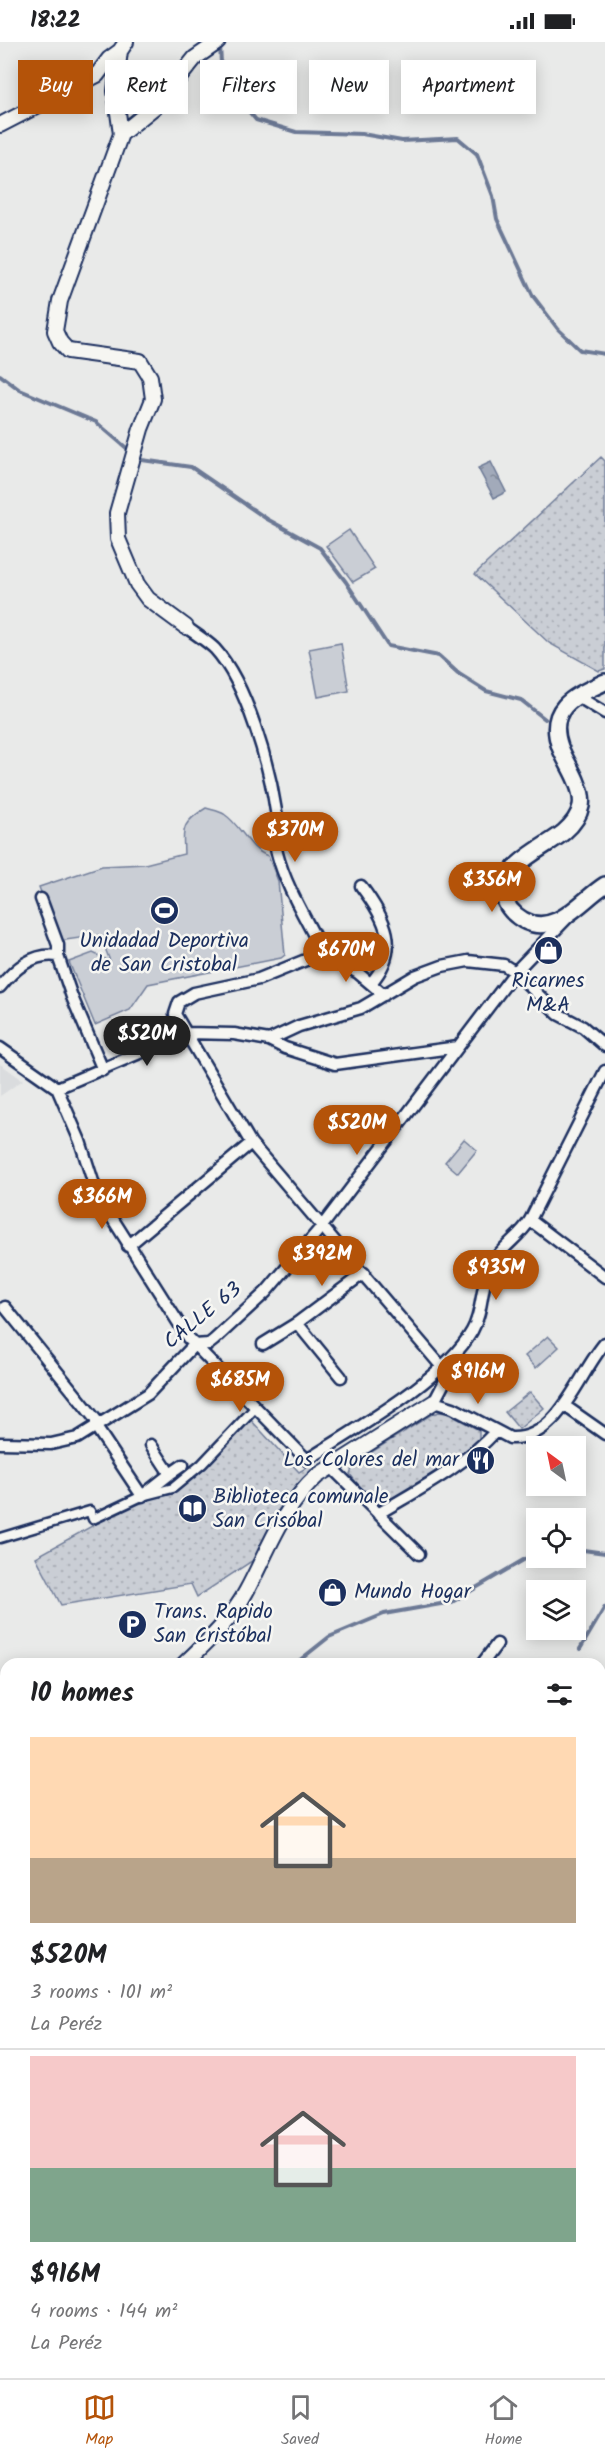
<!DOCTYPE html>
<meta charset="utf-8">
<style>
:root{--surface:#fff;--page:#f2f2f2;--text:#202124;--muted:#757577;--line:#e0e0e0;--accent:#b45309}
body{margin:0;font-family:Kalam,sans-serif;background:var(--page);color:var(--text);height:100vh;display:flex;flex-direction:column;font-size:22px;white-space:nowrap}
*{box-sizing:border-box;margin:0}
p{font-size:20px;color:var(--muted)}
.icon{flex:none;width:33px;height:33px;fill:none;stroke:currentColor;stroke-width:2;stroke-linecap:round;stroke-linejoin:round}
.map{position:relative;flex:1;overflow:hidden}
.side{position:absolute;left:0px;top:1616px;width:606px;height:722px;display:flex;flex-direction:column;background:var(--surface);border-radius:18px 18px 0 0;box-shadow:0 3px 15px #0003}
.side>*{flex:none}
.banner{position:absolute;left:18px;top:18px;width:570px;height:54px;display:flex;gap:12px}
.needle{width:39px;rotate:327deg}
.controls{position:absolute;left:526px;top:1394px;display:grid;gap:12px}
.controls a{display:grid;place-items:center;width:60px;height:60px;border-radius:0px;background:var(--surface);box-shadow:0 3px 15px #0003;font-size:30px}
.price{position:absolute;translate:-50% -51px;padding:0 14px;border-radius:21px;background:var(--accent);color:#fff;font-size:20px;line-height:39px;filter:drop-shadow(0 2px 3px #0008)}
.price::after{content:'';position:absolute;left:50%;top:36px;width:18px;height:14px;margin-left:-9px;background:inherit;clip-path:polygon(0 0,100% 0,50% 100%)}
.price.active{background:#222;color:#fff}
ul{padding:0;list-style:none}
li{display:grid;align-content:center;gap:12px;height:318px;padding:0 30px}
li+li{border-top:2px solid var(--line)}
li span{display:grid;place-items:center;height:186px;border-radius:0px;color:#555}
li>.icon{margin-inline-start:auto}
span .icon{width:108px;height:108px;fill:#fffc;stroke-width:1}
li b{font-size:26px}
h2{display:flex;justify-content:space-between;align-items:center;height:72px;padding:0 30px;font-size:26px}
.pill{padding:0 21px;border-radius:0px;background:var(--surface);box-shadow:0 3px 15px #0003;font-size:21px;line-height:54px}
.pill.active{background:var(--accent);color:#fff}
.status{display:flex;justify-content:space-between;align-items:center;height:42px;padding:0 30px;background:var(--surface);direction:ltr}
.status svg{height:16px;fill:currentColor}
.menu{display:flex;justify-content:space-around;align-items:center;height:84px;border-top:2px solid var(--line);background:var(--surface);font-size:16px;color:var(--muted)}
.menu a{display:grid;justify-items:center;gap:3px}
.menu .active{color:var(--accent)}
.map>svg:first-child{display:block}
.built{fill:#dadcde}
.grass{fill:url(#grass-tufts);stroke:#727e9a;stroke-width:1.5}
.forest{fill:url(#forest-firs);stroke:#727e9a;stroke-width:1.5}
.park{fill:url(#park-dots);stroke:#727e9a;stroke-width:1.5}
.pitch{fill:#caced5;stroke:#727e9a;stroke-width:1.5}
.water{fill:url(#water-ripples);stroke:#6c7995;stroke-width:1.5}
.lines{fill:none;stroke-linecap:round;stroke-linejoin:round}
.stream{stroke:#6c7995;stroke-width:4}
.pedestrian-casing{stroke:#1b2f5e;stroke-width:13}
.minor-casing{stroke:#1b2f5e;stroke-width:15}
.tertiary-casing{stroke:#1b2f5e;stroke-width:18}
.secondary-casing{stroke:#1b2f5e;stroke-width:20}
.trunk-casing{stroke:#1b2f5e;stroke-width:22}
.pedestrian{stroke:#f6f6f2;stroke-width:8}
.minor{stroke:#f6f6f2;stroke-width:10}
.tertiary{stroke:#f6f6f2;stroke-width:14}
.secondary{stroke:#f6f6f2;stroke-width:15}
.trunk{stroke:#f6f6f2;stroke-width:18}
.labels{text-anchor:middle;dominant-baseline:central;stroke-width:5;stroke-linejoin:round;paint-order:stroke}
.poi-label{font-size:21px;fill:#1b2f5e;stroke:#f6f6f2;text-anchor:start}
.street-label{font-size:21px;fill:#1b2f5e;stroke:#f6f6f2}
</style>
<div class="status"><b>18:22</b><svg viewBox="0 0 49 12"><path d="M0 12V9h3v3zM5 12V6h3v6zM10 12V3h3v9zM15 12V0h3v12zM26 1h20v11H26zM47 4h2v5h-2z"/></svg></div>
<div class="map">
<svg width="605" height="2336" viewBox="0 0 605 2336">
<defs>
<pattern id="grass-tufts" width="24" height="20" patternUnits="userSpaceOnUse" patternTransform="scale(1.5)"><rect width="24" height="20" fill="#caced5"/><path d="M3 7l-1-3M5 7V3M7 7l1-3M15 17l-1-3M17 17v-4M19 17l1-3" fill="none" stroke="#adb1b9"/></pattern>
<pattern id="forest-firs" width="22" height="20" patternUnits="userSpaceOnUse" patternTransform="scale(1.5)"><rect width="22" height="20" fill="#caced5"/><path d="M5 1l3.5 6h-7zM16 11l3.5 6h-7z" fill="#adb1b9"/></pattern>
<pattern id="park-dots" width="8" height="8" patternUnits="userSpaceOnUse" patternTransform="scale(1.5)"><rect width="8" height="8" fill="#caced5"/><path d="M2 2h.1M6 6h.1" fill="none" stroke="#adb1b9" stroke-width="1.8" stroke-linecap="round"/></pattern>
<pattern id="water-ripples" width="26" height="14" patternUnits="userSpaceOnUse" patternTransform="scale(1.5)"><rect width="26" height="14" fill="#a2aaba"/><path d="M2 4q2-2 4 0t4 0M15 11q2-2 4 0t4 0" fill="none" stroke="#838b9a"/></pattern>
</defs>
<rect width="100%" height="100%" fill="#e9eae9"/>
<filter id="ink" filterUnits="userSpaceOnUse"><feTurbulence type="fractalNoise" baseFrequency=".0167" numOctaves="2"/><feDisplacementMap in="SourceGraphic" scale="12" xChannelSelector="R" yChannelSelector="G"/><feConvolveMatrix kernelMatrix="1 2 1 2 8 2 1 2 1" color-interpolation-filters="sRGB"/></filter>
<g filter="url(#ink)">
<path class="built" d="M0,1022L23,1038L0,1054Z"/>
<path class="grass" d="M605,1761V1960L600,1965V1769Z"/>
<path class="forest" d="M26,2331H116L115,2336H29Z
M396,2331H490L486,2336H398Z"/>
<path class="park" d="M601,415L605,419V627L599,629L549,601L475,532Z
M530,1350L544,1366L519,1387L505,1370Z
M439,1370L447,1371L479,1388V1403L386,1466L361,1447L350,1432L354,1421L432,1372Z
M250,1377L299,1430L311,1423L321,1435L278,1483L252,1519L197,1555L191,1542L61,1563L36,1515L137,1459L174,1448Z"/>
<path class="pitch" d="M349,488L375,527L353,540L326,504Z
M341,601L349,649L318,655L309,607Z
M206,766C212,768 219,769 224,772C242,784 248,807 268,814L278,839L285,913L281,916L148,942L130,968L95,983L69,920L93,911L110,919L100,893L59,899L39,845L102,824L145,822L184,812C183,786 181,781 206,766Z
M464,1097L477,1108L458,1131L445,1120Z
M548,1294L559,1305L536,1326L525,1314Z"/>
<path class="water" d="M491,420L506,450L494,456L478,426Z"/>
<g class="lines">
<path class="stream" d="M220,4L222,37L256,78L296,90L362,92L402,99L458,96L477,112L493,154L497,177L533,254L558,287L580,308L605,312
M0,333L20,348L96,380L130,409
M138,415L142,418L191,425L267,477L320,506L346,540L388,604L439,614L459,632L486,649L521,658L545,677
M576,1507L605,1511
M580,1607L605,1565
M295,1622L329,1595L384,1572L452,1560L537,1510
M0,1845L6,1843
M443,2331L447,2336
M76,2336V2331"/>
<defs>
<path id="pedestrian" d="M0,1496L90,1469L93,1477L142,1454L173,1446L202,1422L255,1366"/>
<path id="minor" d="M186,585C195,592 207,599 215,607C247,642 269,723 276,769C279,783 273,798 277,811C286,846 307,878 323,911L259,937L194,951L179,960L175,972L251,1101L442,1325
M577,654L605,671
M361,844C385,876 402,906 371,941
M41,857L58,903V914L72,955L103,1028
M323,911L358,931L384,953
M0,945C14,927 33,910 58,914
M269,998L299,984L361,966L415,934L442,924L468,919L504,923L515,930L558,972L583,985L605,1004
M0,1006L57,1046L80,1099L97,1152L188,1296L307,1418C355,1387 445,1337 472,1289C484,1268 480,1243 491,1223C501,1205 520,1195 530,1178L605,1029
M57,1046L187,991L234,992L269,998L285,1006L335,1022L458,1005
M530,1178L605,1235
M128,1204L251,1101
M5,1265L96,1378V1385L142,1454L170,1432L151,1403
M297,1281L341,1335
M263,1302L297,1281L364,1231
M456,1318L434,1360L453,1366L510,1396C559,1399 578,1332 605,1301
M565,1364L605,1392
M0,1401L51,1402L77,1396L148,1352L194,1303L209,1302L214,1298L266,1250L323,1183L515,930L569,874
M331,1425L419,1512
M170,1432L183,1423
M378,1472C419,1447 463,1425 496,1389
M482,1622L497,1602
M600,1756L605,1749
M0,1759L6,1756
M600,2057H605
M605,2065L602,2067L601,2093L605,2131
M600,2162L605,2143
M600,2166L605,2183"/>
<path id="tertiary" d="M126,0L120,9L115,49L121,92L60,259L55,289L60,300L68,309L140,319L150,335L153,357L141,387L117,471L118,497L137,542L148,557L186,585
M0,83L97,33L109,17L120,9
M121,92L157,63L195,16L218,0
M184,1622C208,1599 232,1577 247,1548C269,1507 282,1466 317,1434L434,1360
M0,2119L6,2131"/>
<path id="secondary" d="M605,640C575,654 546,665 560,705C564,716 571,726 576,738C579,746 583,754 581,764C579,774 571,784 564,790C545,806 500,823 504,854C506,865 513,872 523,878C555,896 581,858 605,843"/>
<path id="trunk" d="M600,1673L605,1667
M600,1706L605,1698
M0,2185H6
M0,2204L6,2205"/>
</defs>
<use href="#pedestrian" class="pedestrian-casing"/>
<use href="#minor" class="minor-casing"/>
<use href="#tertiary" class="tertiary-casing"/>
<use href="#secondary" class="secondary-casing"/>
<use href="#trunk" class="trunk-casing"/>
<use href="#pedestrian" class="pedestrian"/>
<use href="#minor" class="minor"/>
<use href="#tertiary" class="tertiary"/>
<use href="#secondary" class="secondary"/>
<use href="#trunk" class="trunk"/>
</g>
</g>
<defs>
<symbol id="stadium-disc" viewBox="-11 -11 22 22"><circle r="9.5" fill="#1b2f5e" stroke="#f6f6f2"/><path d="M0-5a6.5 5 0 1 0 0 10a6.5 5 0 1 0 0-10ZM-3.5-1.8h7v3.6h-7Z" fill="#fff"/></symbol>
<symbol id="shop-disc" viewBox="-11 -11 22 22"><circle r="9.5" fill="#1b2f5e" stroke="#f6f6f2"/><path d="M-5-2.5h2.3a2.7 3.5 0 0 1 5.4 0H5L5.5 6h-11ZM-1.5-2.5h3a1.5 2.3 0 0 0-3 0Z" fill="#fff"/></symbol>
<symbol id="restaurant-disc" viewBox="-11 -11 22 22"><circle r="9.5" fill="#1b2f5e" stroke="#f6f6f2"/><path d="M-5-6h1v4h1v-4h1v4h1v-4h1v5L-1.5 .5V6h-2V.5L-5-1ZM5-6V6H3V1.5H1.5Q1.5-4 5-6Z" fill="#fff"/></symbol>
<symbol id="library-disc" viewBox="-11 -11 22 22"><circle r="9.5" fill="#1b2f5e" stroke="#f6f6f2"/><path d="M-6-4Q-3-5.5-.7-3.5V5Q-3 3-6 4ZM6-4Q3-5.5 .7-3.5V5Q3 3 6 4Z" fill="#fff"/></symbol>
<symbol id="parking-disc" viewBox="-11 -11 22 22"><circle r="9.5" fill="#1b2f5e" stroke="#f6f6f2"/><path d="M-3.5-5.5H1a3.5 3.5 0 0 1 0 7H-1V5.5H-3.5ZM-1-3.4V-.6H.8a1.4 1.4 0 0 0 0-2.8Z" fill="#fff"/></symbol>
</defs>
<g fill-rule="evenodd">
<use href="#stadium-disc" x="148" y="852" width="33" height="33"/>
<use href="#shop-disc" x="532" y="892" width="33" height="33"/>
<use href="#restaurant-disc" x="464" y="1402" width="33" height="33"/>
<use href="#library-disc" x="176" y="1450" width="33" height="33"/>
<use href="#shop-disc" x="316" y="1534" width="33" height="33"/>
<use href="#parking-disc" x="116" y="1566" width="33" height="33"/>
</g>
<g class="labels">
<g class="poi-label">
<text x="164" y="899" text-anchor="middle">Unidadad Deportiva<tspan x="164" dy="24">de San Cristobal</tspan></text>
<text x="548" y="939" text-anchor="middle">Ricarnes<tspan x="548" dy="24">M&amp;A</tspan></text>
<text x="459" y="1418" text-anchor="end">Los Colores del mar</text>
<text x="213" y="1455">Biblioteca comunale<tspan x="213" dy="24">San Crisóbal</tspan></text>
<text x="354" y="1550">Mundo Hogar</text>
<text x="154" y="1570">Trans. Rapido<tspan x="154" dy="24">San Cristóbal</tspan></text>
</g>
<g class="street-label">
<text transform="translate(203 1274) rotate(-39)">CALLE 63</text>
</g>
</g>
</svg>
<div class="controls">
<a><svg class="needle" viewBox="-14 -14 28 28"><path d="M0-13l5 13h-10z" fill="#e53935"/><path d="M0 13l5-13h-10z" fill="#757577"/></svg></a>
<a><svg class="icon" aria-label="locate" viewBox="0 0 24 24"><circle cx="12" cy="12" r="6"/><path d="M12 2v4M12 18v4M2 12h4M18 12h4"/></svg></a>
<a><svg class="icon" aria-label="layers" viewBox="0 0 24 24"><path d="M12 4l9 5-9 5-9-5zM3 14l9 5 9-5"/></svg></a>
</div>
<b class="price" style="left:295px;top:821px">$370M</b>
<b class="price" style="left:492px;top:871px">$356M</b>
<b class="price" style="left:346px;top:941px">$670M</b>
<b class="price active" style="left:147px;top:1025px">$520M</b>
<b class="price" style="left:357px;top:1114px">$520M</b>
<b class="price" style="left:102px;top:1188px">$366M</b>
<b class="price" style="left:322px;top:1245px">$392M</b>
<b class="price" style="left:496px;top:1259px">$935M</b>
<b class="price" style="left:478px;top:1363px">$916M</b>
<b class="price" style="left:240px;top:1371px">$685M</b>
<div class="banner">
<a class="pill active">Buy</a>
<a class="pill">Rent</a>
<a class="pill">Filters</a>
<a class="pill">New</a>
<a class="pill">Apartment</a>
</div>
<section class="side">
<h2>10 homes<svg class="icon" aria-label="filters" viewBox="0 0 24 24"><path d="M4 7h16M4 17h16"/><circle cx="9" cy="7" r="2"/><circle cx="15" cy="17" r="2"/></svg></h2>
<ul>
<li><span style="background:linear-gradient(#ffd9b3 65%,#b9a48a 0)"><svg class="icon" aria-label="home" viewBox="0 0 24 24"><path d="M3 11l9-7 9 7M6 9v11h12V9"/></svg></span><div><b>$520M</b><p>3 rooms · 101 m²</p><p>La Peréz</p></div></li>
<li><span style="background:linear-gradient(#f6c9c9 60%,#7fa58c 0)"><svg class="icon" aria-label="home" viewBox="0 0 24 24"><path d="M3 11l9-7 9 7M6 9v11h12V9"/></svg></span><div><b>$916M</b><p>4 rooms · 144 m²</p><p>La Peréz</p></div></li>
</ul>
</section>
</div>
<nav class="menu">
<a class="active"><svg class="icon" aria-label="map" viewBox="0 0 24 24"><path d="M3 6l6-2 6 2 6-2v14l-6 2-6-2-6 2zM9 4v14M15 6v14"/></svg>Map</a>
<a><svg class="icon" aria-label="saved" viewBox="0 0 24 24"><path d="M7 4h10v16l-5-4-5 4z"/></svg>Saved</a>
<a><svg class="icon" aria-label="home" viewBox="0 0 24 24"><path d="M3 11l9-7 9 7M6 9v11h12V9"/></svg>Home</a>
</nav>
